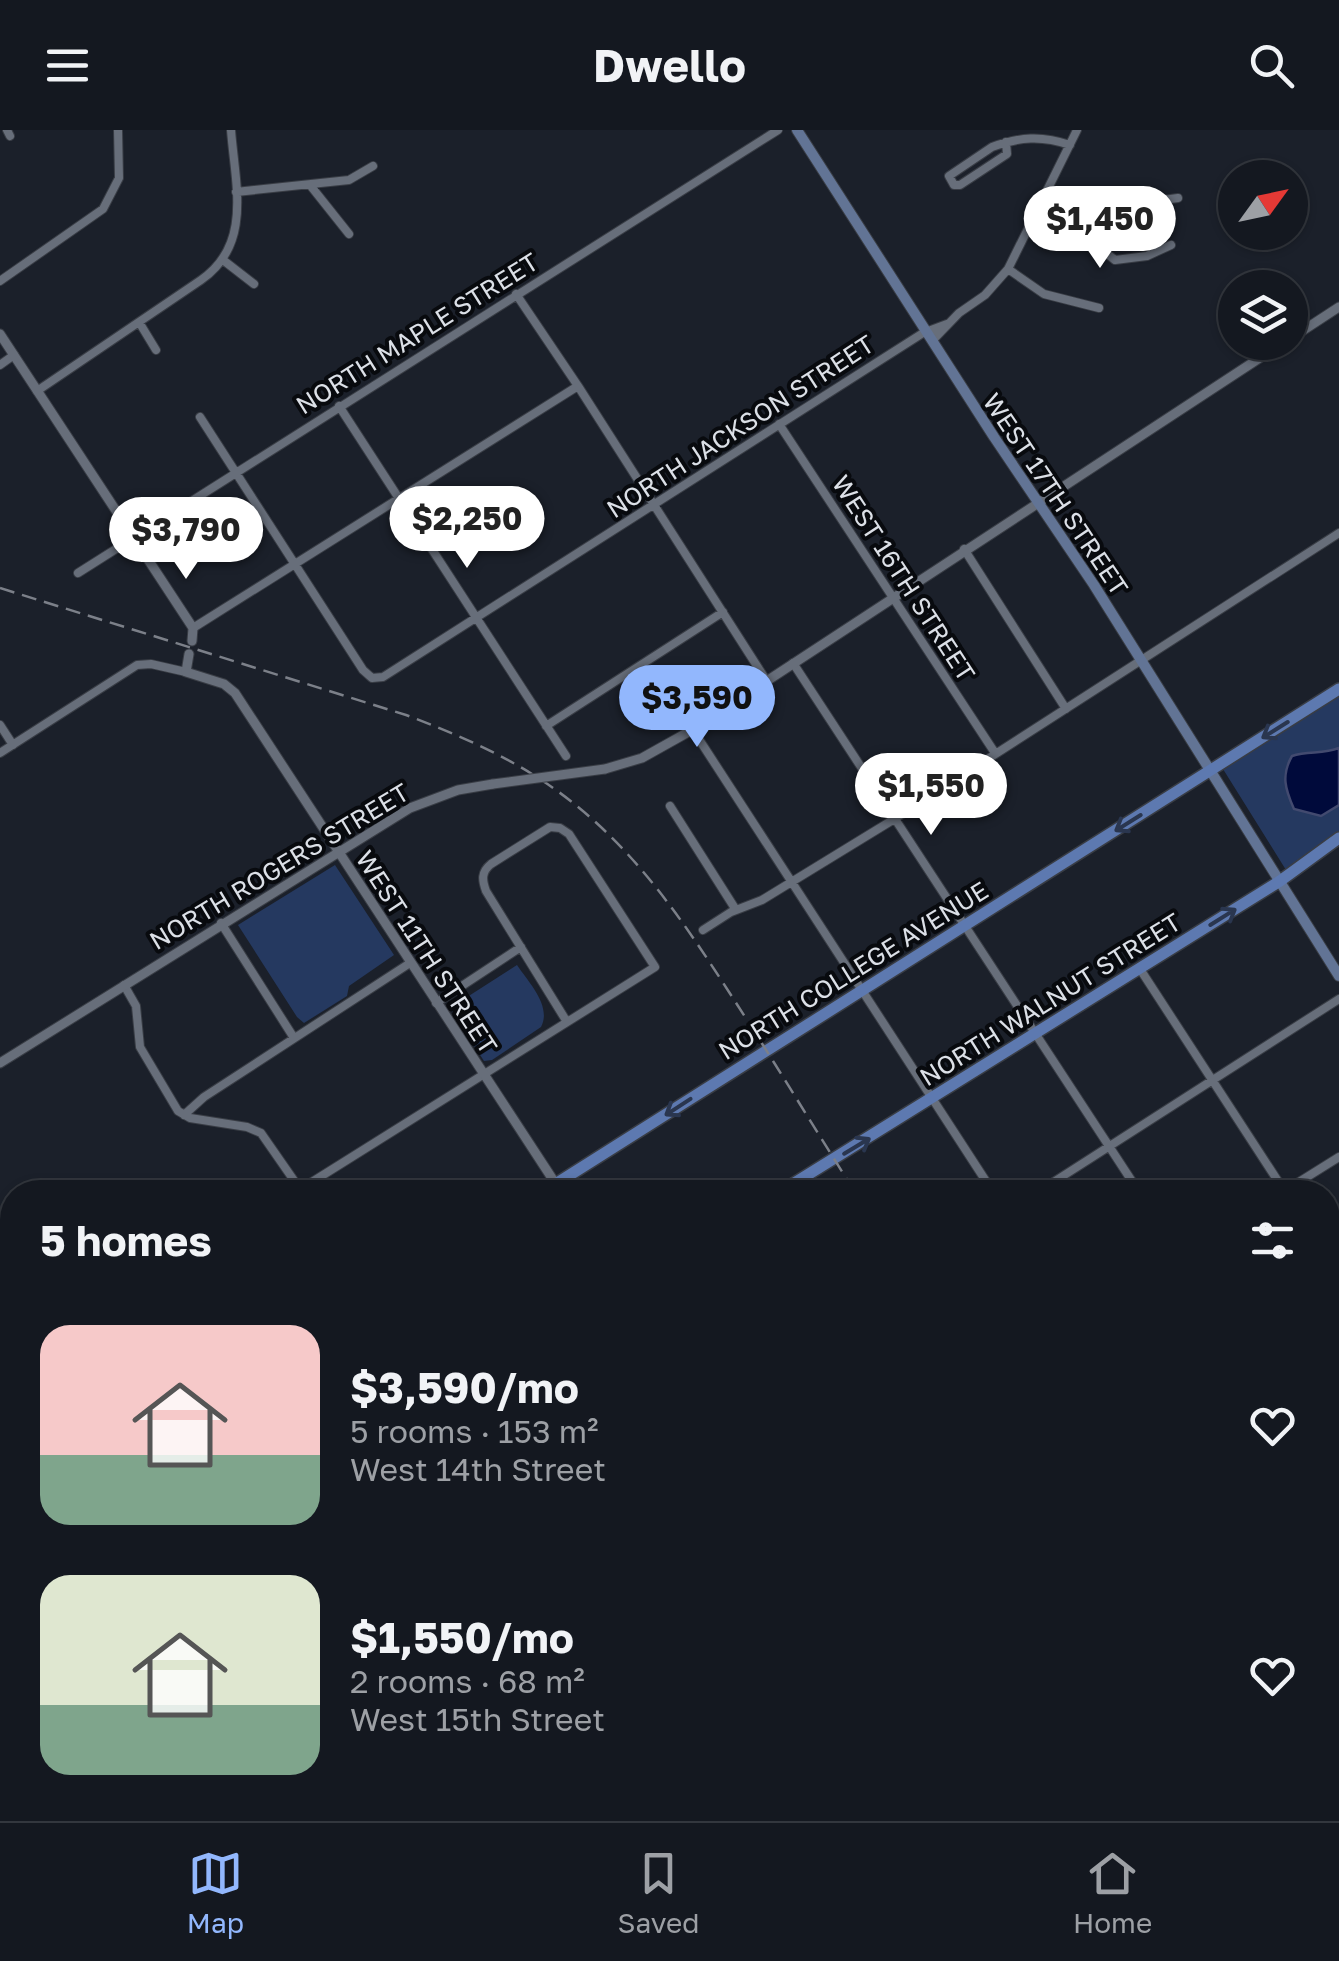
<!DOCTYPE html>
<meta charset="utf-8">
<style>
:root{--surface:#141820;--page:#1d2129;--text:#f1f3f6;--muted:#9da0a5;--line:#33373e;--accent:#92b7fd}
body{margin:0;font-family:"Golos Text",sans-serif;background:var(--page);color:var(--text);height:100vh;display:flex;flex-direction:column;font-size:38px;white-space:nowrap}
*{box-sizing:border-box;margin:0}
p{font-size:32px;color:var(--muted)}
.icon{flex:none;width:55px;height:55px;fill:none;stroke:currentColor;stroke-width:2;stroke-linecap:round;stroke-linejoin:round}
.map{position:relative;flex:1;overflow:hidden}
.sheet{position:absolute;left:0px;top:1050px;width:1340px;height:642px;display:flex;flex-direction:column;background:var(--surface);border-radius:40px 40px 0 0;box-shadow:0 2px 8px #0004,0 0 0 2px var(--line)}
.sheet>*{flex:none}
.needle{width:65px;rotate:57deg}
.fabs{position:absolute;left:1218px;top:30px;display:grid;gap:20px}
.fabs a{display:grid;place-items:center;width:90px;height:90px;border-radius:50%;background:var(--surface);box-shadow:0 2px 8px #0004,0 0 0 2px var(--line);font-size:50px}
.price{position:absolute;translate:-50% -85px;padding:0 22px;border-radius:35px;background:#fff;color:#222;font-size:32px;line-height:65px;filter:drop-shadow(0 2px 5px #0008)}
.price::after{content:'';position:absolute;left:50%;top:60px;width:30px;height:22px;margin-left:-15px;background:inherit;clip-path:polygon(0 0,100% 0,50% 100%)}
.price.active{background:var(--accent);color:#111}
ul{padding:0;list-style:none}
li{display:flex;align-items:center;gap:30px;height:250px;padding:0 40px}
li span{display:grid;place-items:center;flex:none;width:280px;height:200px;border-radius:30px;color:#555}
li>.icon{margin-inline-start:auto}
span .icon{width:120px;height:120px;fill:#fffc;stroke-width:1}
li b{font-size:42px}
h2{display:flex;justify-content:space-between;align-items:center;height:120px;padding:0 40px;font-size:42px}
header{display:flex;justify-content:space-between;align-items:center;height:130px;padding:0 40px;background:var(--surface);font-size:45px;font-weight:700}
.dock{display:flex;justify-content:space-around;align-items:center;height:140px;border-top:2px solid var(--line);background:var(--surface);font-size:28px;color:var(--muted)}
.dock a{display:grid;justify-items:center;gap:5px}
.dock .active{color:var(--accent)}
.map>svg:first-child{display:block}
.green{fill:#253960}
.water{fill:#000a3b;stroke:#424a6f;stroke-width:2.5}
.lines{fill:none;stroke-linecap:round;stroke-linejoin:round}
.minor-casing{stroke:#393d45;stroke-width:10}
.tertiary-casing{stroke:#393d45;stroke-width:11}
.secondary-casing{stroke:#393d45;stroke-width:12}
.primary-casing{stroke:#393d45;stroke-width:14}
.minor{stroke:#676e7a;stroke-width:8}
.tertiary{stroke:#676e7a;stroke-width:9}
.secondary{stroke:#627495;stroke-width:10}
.primary{stroke:#5d79b0;stroke-width:11}
.rail{stroke:#7c8089;stroke-width:2.5;stroke-dasharray:15 8;stroke-linecap:butt}
.tertiary-bridge-casing{stroke:#393d45;stroke-width:11;stroke-linecap:butt}
.tertiary-bridge{stroke:#676e7a;stroke-width:9}
.oneway{stroke:#2a364f}
.labels{text-anchor:middle;dominant-baseline:central;stroke-width:8;stroke-linejoin:round;paint-order:stroke}
.street-label{font-size:25px;fill:#dce0e7;stroke:#080a0e}
</style>
<header><svg class="icon" aria-label="menu" viewBox="0 0 24 24"><path d="M4 6h16M4 12h16M4 18h16"/></svg>Dwello<svg class="icon" aria-label="search" viewBox="0 0 24 24"><circle cx="10" cy="10" r="6"/><path d="M15 15l6 6"/></svg></header>
<div class="map">
<svg width="1339" height="1691" viewBox="0 0 1339 1691">
<rect width="100%" height="100%" fill="#1b202a"/>
<path class="green" d="M1339,566V703L1286,740L1223,639Z
M335,735L394,825L349,856L347,866L304,893L297,887L238,795Z
M517,835C529,853 552,876 541,897L492,930L484,931L450,878Z"/>
<path class="water" d="M1339,618V675L1321,686L1294,679C1285,659 1281,645 1292,626C1308,620 1323,625 1339,618Z"/>
<g class="lines">
<defs>
<path id="minor" d="M7,0L10,6
M1006,12L1007,24L960,55H954L949,46L992,17C1020,7 1041,5 1070,15
M310,55L349,104
M236,62L349,50L373,36
M1046,66L1111,77L1178,68
M1029,97L1096,115L1115,130L1147,126L1171,115
M223,130L254,154
M1008,139L1044,164L1099,178
M0,151L103,79L119,48L118,0
M516,164L578,256L766,550
M139,192L156,220
M932,211L959,183L985,165L1008,139L1077,0
M0,235L14,225
M37,261L201,150C253,114 235,54 231,0
M339,276L566,626
M200,287L363,540L372,548L383,547L923,203L947,194
M779,294L995,623
M964,419L1066,579
M78,443L778,0
M193,498L578,256
M793,533L1139,1062
M680,580L993,1062
M0,595L13,615
M546,596L723,482
M0,623L137,535L151,534L186,542
M670,676L736,780
M221,793L294,908
M703,800L731,782L762,770L896,688L1339,403
M1140,839L1285,1062
M124,855L136,876L140,917L178,981L190,988L247,997L261,1003L302,1062
M436,873L521,817
M184,985L204,967L410,833
M296,1062L655,837L569,704L560,698L550,697L491,734C481,742 482,750 486,761L567,892
M1038,1062L1339,869
M1283,1062L1339,1027
M1328,1127L1339,1145
M1328,1194L1339,1187
M0,1249L12,1241
M1328,1540L1339,1559
M0,1622L12,1642
M1328,1676L1339,1668
M37,1680L44,1691
M348,1680L355,1691
M508,1680L515,1691
M990,1680L997,1691
M1134,1680L1141,1691
M1277,1680L1284,1691
M55,1691L72,1680
M301,1691L318,1680
M550,1691L568,1680
M838,1691L856,1680
M1306,1691L1322,1680"/>
<path id="tertiary" d="M0,204L193,498L192,511
M1290,209L1339,177
M189,524L186,542L224,554L235,563L561,1062
M605,639L642,628L692,600L1284,212
M0,933L410,678L458,660L493,654
M1328,1365L1339,1357
M0,1367L12,1387
M1328,1532L1339,1525
M200,1680L207,1691
M702,1680L709,1691
M1089,1691L1106,1680"/>
<path id="secondary" d="M797,0L994,307L1094,455L1339,846"/>
<path id="primary" d="M543,1062L1339,559
M780,1062L1280,751L1339,708
M0,1408L12,1400
M0,1566L12,1558"/>
</defs>
<use href="#minor" class="minor-casing"/>
<use href="#tertiary" class="tertiary-casing"/>
<use href="#secondary" class="secondary-casing"/>
<use href="#primary" class="primary-casing"/>
<use href="#minor" class="minor"/>
<use href="#tertiary" class="tertiary"/>
<use href="#secondary" class="secondary"/>
<use href="#primary" class="primary"/>
<path class="rail" d="M0,458L406,585C459,605 510,627 556,660C631,714 680,786 729,862C772,928 813,996 855,1062
M1236,1680L1241,1691"/>
<defs>
<path id="tertiary-bridge" d="M493,654L605,639"/>
</defs>
<use href="#tertiary-bridge" class="tertiary-bridge-casing"/>
<use href="#tertiary-bridge" class="tertiary-bridge"/>
</g>
<defs><path id="oneway-shaft" d="M-6 0H5M1.5-3L5.5 0L1.5 3" fill="none" stroke-width="1.6" stroke-linecap="round" stroke-linejoin="round" transform="scale(2.5)"/></defs>
<g class="oneway">
<use href="#oneway-shaft" transform="translate(1275 600) rotate(148)"/>
<use href="#oneway-shaft" transform="translate(1128 693) rotate(148)"/>
<use href="#oneway-shaft" transform="translate(1223 787) rotate(-32)"/>
<use href="#oneway-shaft" transform="translate(678 977) rotate(147)"/>
<use href="#oneway-shaft" transform="translate(857 1016) rotate(-31)"/>
</g>
<g class="labels">
<g class="street-label">
<text transform="translate(417 203) rotate(-32)">NORTH MAPLE STREET</text>
<text transform="translate(740 296) rotate(-33)">NORTH JACKSON STREET</text>
<text transform="translate(1056 364) rotate(56)">WEST 17TH STREET</text>
<text transform="translate(904 448) rotate(57)">WEST 16TH STREET</text>
<text transform="translate(279 736) rotate(-31)">NORTH ROGERS STREET</text>
<text transform="translate(427 822) rotate(57)">WEST 11TH STREET</text>
<text transform="translate(853 840) rotate(-32)">NORTH COLLEGE AVENUE</text>
<text transform="translate(1050 869) rotate(-32)">NORTH WALNUT STREET</text>
</g>
</g>
</svg>
<div class="fabs">
<a><svg class="needle" viewBox="-14 -14 28 28"><path d="M0-13l5 13h-10z" fill="#e53935"/><path d="M0 13l5-13h-10z" fill="#9da0a5"/></svg></a>
<a><svg class="icon" aria-label="layers" viewBox="0 0 24 24"><path d="M12 4l9 5-9 5-9-5zM3 14l9 5 9-5"/></svg></a>
</div>
<b class="price" style="left:1100px;top:141px">$1,450</b>
<b class="price" style="left:467px;top:441px">$2,250</b>
<b class="price" style="left:186px;top:452px">$3,790</b>
<b class="price active" style="left:697px;top:620px">$3,590</b>
<b class="price" style="left:931px;top:708px">$1,550</b>
<section class="sheet">
<h2>5 homes<svg class="icon" aria-label="filters" viewBox="0 0 24 24"><path d="M4 7h16M4 17h16"/><circle cx="9" cy="7" r="2"/><circle cx="15" cy="17" r="2"/></svg></h2>
<ul>
<li><span style="background:linear-gradient(#f6c9c9 65%,#7fa58c 0)"><svg class="icon" aria-label="home" viewBox="0 0 24 24"><path d="M3 11l9-7 9 7M6 9v11h12V9"/></svg></span><div><b>$3,590/mo</b><p>5 rooms · 153 m²</p><p>West 14th Street</p></div><svg class="icon" aria-label="heart" viewBox="0 0 24 24"><path d="M12 20l-8-8c-3-5 5-10 8-4 3-6 11-1 8 4z"/></svg></li>
<li><span style="background:linear-gradient(#dfe7d0 65%,#7fa58c 0)"><svg class="icon" aria-label="home" viewBox="0 0 24 24"><path d="M3 11l9-7 9 7M6 9v11h12V9"/></svg></span><div><b>$1,550/mo</b><p>2 rooms · 68 m²</p><p>West 15th Street</p></div><svg class="icon" aria-label="heart" viewBox="0 0 24 24"><path d="M12 20l-8-8c-3-5 5-10 8-4 3-6 11-1 8 4z"/></svg></li>
</ul>
</section>
</div>
<nav class="dock">
<a class="active"><svg class="icon" aria-label="map" viewBox="0 0 24 24"><path d="M3 6l6-2 6 2 6-2v14l-6 2-6-2-6 2zM9 4v14M15 6v14"/></svg>Map</a>
<a><svg class="icon" aria-label="saved" viewBox="0 0 24 24"><path d="M7 4h10v16l-5-4-5 4z"/></svg>Saved</a>
<a><svg class="icon" aria-label="home" viewBox="0 0 24 24"><path d="M3 11l9-7 9 7M6 9v11h12V9"/></svg>Home</a>
</nav>
